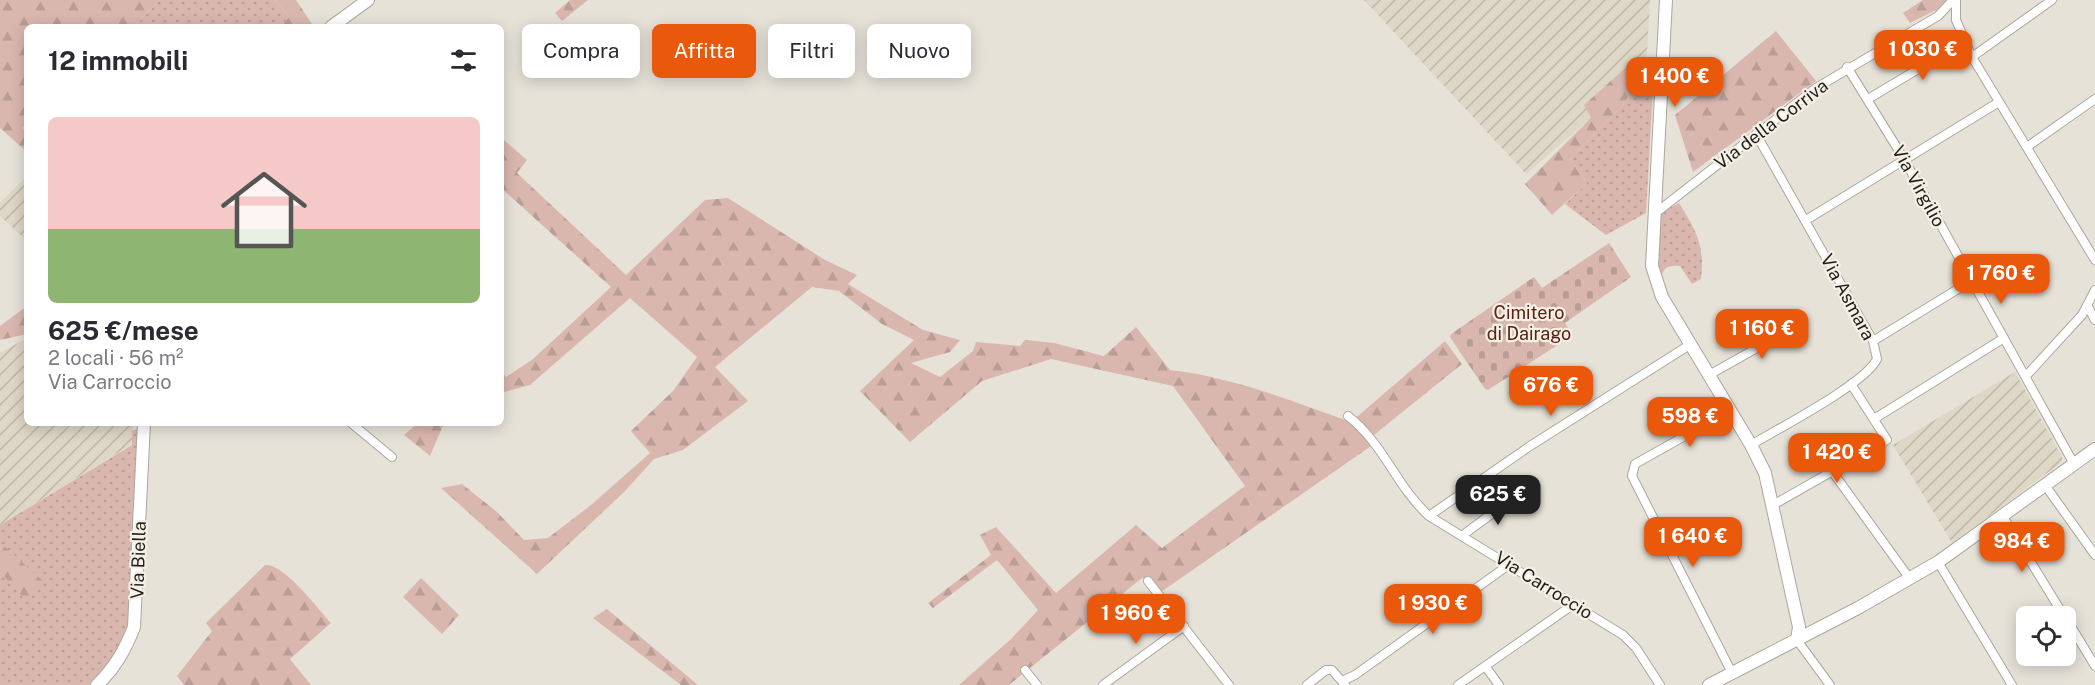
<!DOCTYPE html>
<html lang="it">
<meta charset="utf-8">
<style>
:root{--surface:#fff;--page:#f7f7f7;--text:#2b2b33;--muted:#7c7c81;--accent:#ea580c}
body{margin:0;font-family:"Public Sans",sans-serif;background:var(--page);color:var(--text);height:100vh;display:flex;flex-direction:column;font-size:22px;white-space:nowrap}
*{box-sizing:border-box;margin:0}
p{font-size:20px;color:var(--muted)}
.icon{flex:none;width:33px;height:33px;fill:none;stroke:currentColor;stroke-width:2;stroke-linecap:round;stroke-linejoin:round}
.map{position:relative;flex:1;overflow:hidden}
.details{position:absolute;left:24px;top:24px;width:480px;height:402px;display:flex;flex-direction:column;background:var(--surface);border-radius:9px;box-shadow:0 3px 15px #0003}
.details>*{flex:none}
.top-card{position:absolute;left:522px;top:24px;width:570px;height:54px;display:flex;gap:12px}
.fabs{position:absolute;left:2016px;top:606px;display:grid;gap:12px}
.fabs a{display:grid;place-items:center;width:60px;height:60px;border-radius:9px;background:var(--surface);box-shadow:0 3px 15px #0003;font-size:30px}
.price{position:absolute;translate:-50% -51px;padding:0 14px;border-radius:12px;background:var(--accent);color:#fff;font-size:20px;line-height:39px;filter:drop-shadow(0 2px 3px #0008)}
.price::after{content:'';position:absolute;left:50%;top:36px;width:18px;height:14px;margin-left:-9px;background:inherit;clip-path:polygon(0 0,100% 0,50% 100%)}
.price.on{background:#222;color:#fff}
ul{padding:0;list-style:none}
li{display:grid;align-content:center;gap:12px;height:318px;padding:0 24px}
li span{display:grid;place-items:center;height:186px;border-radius:9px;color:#555}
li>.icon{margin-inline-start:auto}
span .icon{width:108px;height:108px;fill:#fffc;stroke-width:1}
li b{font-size:26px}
h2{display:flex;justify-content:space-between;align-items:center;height:72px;padding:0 24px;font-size:26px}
.chip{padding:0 21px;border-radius:9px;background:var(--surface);box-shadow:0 3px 15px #0003;font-size:21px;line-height:54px}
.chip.on{background:var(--accent);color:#fff}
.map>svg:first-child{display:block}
.industrial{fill:url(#industrial-furrows)}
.grass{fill:url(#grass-dots)}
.forest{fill:url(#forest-firs)}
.cemetery{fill:url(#cemetery-stones)}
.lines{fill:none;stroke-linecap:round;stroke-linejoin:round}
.street-casing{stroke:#aba79d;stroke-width:10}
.secondary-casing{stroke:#aba79d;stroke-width:14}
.street{stroke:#fff;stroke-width:8}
.secondary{stroke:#fff;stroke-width:12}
.labels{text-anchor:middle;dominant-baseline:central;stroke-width:4.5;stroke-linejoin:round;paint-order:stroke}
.street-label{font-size:18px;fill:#1f1d1a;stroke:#f5f0e5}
.park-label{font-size:18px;fill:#5c2013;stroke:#f5f0e5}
</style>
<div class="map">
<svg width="2095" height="685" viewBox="0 0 2095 685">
<defs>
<pattern id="industrial-furrows" width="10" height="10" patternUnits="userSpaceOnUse" patternTransform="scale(1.5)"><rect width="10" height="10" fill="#ded6c6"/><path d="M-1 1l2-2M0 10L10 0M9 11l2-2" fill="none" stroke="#beb7aa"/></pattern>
<pattern id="grass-dots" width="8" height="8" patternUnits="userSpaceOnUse" patternTransform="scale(1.5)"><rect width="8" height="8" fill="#d9b7af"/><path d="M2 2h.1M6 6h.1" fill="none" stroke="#ba9d96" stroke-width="1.8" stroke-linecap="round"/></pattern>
<pattern id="forest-firs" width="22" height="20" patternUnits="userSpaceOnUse" patternTransform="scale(1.5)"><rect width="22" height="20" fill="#d9b7af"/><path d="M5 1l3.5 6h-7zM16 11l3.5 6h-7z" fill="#ba9d96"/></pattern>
<pattern id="cemetery-stones" width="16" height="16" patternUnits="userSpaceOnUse" patternTransform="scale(1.5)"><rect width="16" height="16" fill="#d9b7af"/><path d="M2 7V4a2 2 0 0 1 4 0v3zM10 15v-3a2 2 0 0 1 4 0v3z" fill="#ba9d96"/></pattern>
</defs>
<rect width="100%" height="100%" fill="#e7e2d8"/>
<path class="industrial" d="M1364,0H1650L1646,71L1526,174Z
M27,176V241L0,216V203Z
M27,338V423H133L132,444L0,525V353Z
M2015,372L2062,457V462L1952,543L1893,445Z"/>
<path class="grass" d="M160,0H275L289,17L281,27H133Z
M1646,71L1654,72L1646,213L1606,235L1565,204L1587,183L1570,159L1622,106Z
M1679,203C1696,230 1705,246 1701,279L1692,284L1680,266C1669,265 1663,267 1661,278L1656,263L1657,216L1670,205L1672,207Z
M143,426L130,626L120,649L89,685H0V572L28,601L3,546L0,549V525L132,445V431Z"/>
<path class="forest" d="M0,0H160L133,27H27V122L23,128L27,133V152L0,128Z
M275,0H296L314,27H281L289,17Z
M570,0H588L562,21L555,13Z
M1923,0H1946L1940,8L1910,23L1903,13Z
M1776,31L1816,81L1693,172L1675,115Z
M1622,71H1646L1622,106L1570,159L1587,183L1552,215L1525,184L1591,118L1584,105Z
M504,140L527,160L517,173L626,275L705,200L728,198L825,260L857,275L848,284L923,330L960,340L950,352L911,363L940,377L973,351L976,342L1020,346L1025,340L1054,343L1104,356L1136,327L1170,370C1233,377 1291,401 1351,422L1445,341L1462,364L1374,435V444L1161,592L1157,586L1142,578L1009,685H959L1011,639L1038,610L997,560L933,608L928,603L991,555L980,535L996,527L1056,593L1136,525L1162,548L1245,486L1173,386L1051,359L982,381L910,442L860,391L914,340L882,324L839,291L812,287L715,367L748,401L683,450L654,459L625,491L537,574L441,488L462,484L497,512L524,540L548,538L591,505L650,453L631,431L673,391L697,357L630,298L530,385L501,393V371L506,377L533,359L611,287L501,188V142Z
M27,306V334L0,340V326Z
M418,423H444L430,456L404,435Z
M3,545L43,581L28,602L0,572V549Z
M265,565C284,563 318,609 331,623L290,659L311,685H184L177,676L212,631L206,623Z
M421,578L459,615L442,634L403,597Z
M607,609L698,685H681L593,618Z"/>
<path class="cemetery" d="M1609,243L1631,277L1565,323L1573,335L1488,390L1485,389L1450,337L1451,334L1534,277L1542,288Z"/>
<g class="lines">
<defs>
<path id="street" d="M1956,0V20L1972,57L2095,260
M1972,57L2052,0
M1847,67L1904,159L2074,464
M1868,99L1965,41
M2027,147L2095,99
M1653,215L1816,88L1938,16L1953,0
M1806,220L1999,102
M2087,305L2095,320
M1873,341L1971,281
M1709,375L1803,322
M2026,376L2082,315L2095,290
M1731,410L1635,464L1632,476L1732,673
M1348,416C1384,444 1396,486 1429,516L1623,635L1636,648L1660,685
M1874,419L2004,338
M351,423L392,457
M1751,445C1779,428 1865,384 1877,359L1873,341L1756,134
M1816,449L1910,579
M2045,485L2095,555
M1773,505L1887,440L1851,384
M2002,515L2064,616
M1429,516L1530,446L1691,344
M1463,535L1517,495
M1938,562L2012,685
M1148,581L1229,685
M2066,618L2095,666
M1797,640L1830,685
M1485,666L1499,685
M1025,670L1037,685
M1342,681L1355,675L1510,564
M1103,685L1184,626
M1307,685L1326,670H1332L1345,685
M1458,685L1574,604"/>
<path id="secondary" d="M1666,0L1652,266L1662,297L1751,445L1765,473L1799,627L1797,640
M331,27L368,0
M97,685C115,668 125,650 134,627L144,423
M1709,685L1858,608L1938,562L2095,449"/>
</defs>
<use href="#street" class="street-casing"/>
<use href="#secondary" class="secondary-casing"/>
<use href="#street" class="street"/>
<use href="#secondary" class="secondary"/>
</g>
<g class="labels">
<g class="street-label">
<text transform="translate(1771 124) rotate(-37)">Via della Corriva</text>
<text transform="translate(1919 186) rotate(61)">Via Virgilio</text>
<text transform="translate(1848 297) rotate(62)">Via Asmara</text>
<text transform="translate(138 560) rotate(-88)">Via Biella</text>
<text transform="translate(1544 585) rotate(32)">Via Carroccio</text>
</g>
<g class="park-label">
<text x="1529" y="312">Cimitero<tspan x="1529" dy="21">di Dairago</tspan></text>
</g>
</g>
</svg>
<div class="fabs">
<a><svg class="icon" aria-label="locate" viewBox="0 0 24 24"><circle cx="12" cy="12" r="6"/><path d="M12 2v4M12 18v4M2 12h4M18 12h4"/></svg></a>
</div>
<b class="price" style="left:1923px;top:81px">1 030 €</b>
<b class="price" style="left:1675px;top:108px">1 400 €</b>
<b class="price" style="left:2001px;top:305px">1 760 €</b>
<b class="price" style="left:1762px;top:360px">1 160 €</b>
<b class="price" style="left:1551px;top:417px">676 €</b>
<b class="price" style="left:1690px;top:448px">598 €</b>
<b class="price" style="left:1837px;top:484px">1 420 €</b>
<b class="price on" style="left:1498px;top:526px">625 €</b>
<b class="price" style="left:1693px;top:568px">1 640 €</b>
<b class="price" style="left:2022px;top:573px">984 €</b>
<b class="price" style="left:1433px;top:635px">1 930 €</b>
<b class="price" style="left:1136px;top:645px">1 960 €</b>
<div class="top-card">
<a class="chip">Compra</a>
<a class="chip on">Affitta</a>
<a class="chip">Filtri</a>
<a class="chip">Nuovo</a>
</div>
<section class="details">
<h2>12 immobili<svg class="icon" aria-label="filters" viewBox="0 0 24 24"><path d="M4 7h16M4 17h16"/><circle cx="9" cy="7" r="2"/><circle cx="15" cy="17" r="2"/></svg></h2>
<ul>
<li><span style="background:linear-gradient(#f6c9c9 60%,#8fb573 0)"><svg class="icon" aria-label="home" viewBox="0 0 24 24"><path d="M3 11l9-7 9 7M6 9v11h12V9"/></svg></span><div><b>625 €/mese</b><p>2 locali · 56 m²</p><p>Via Carroccio</p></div></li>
</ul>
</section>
</div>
